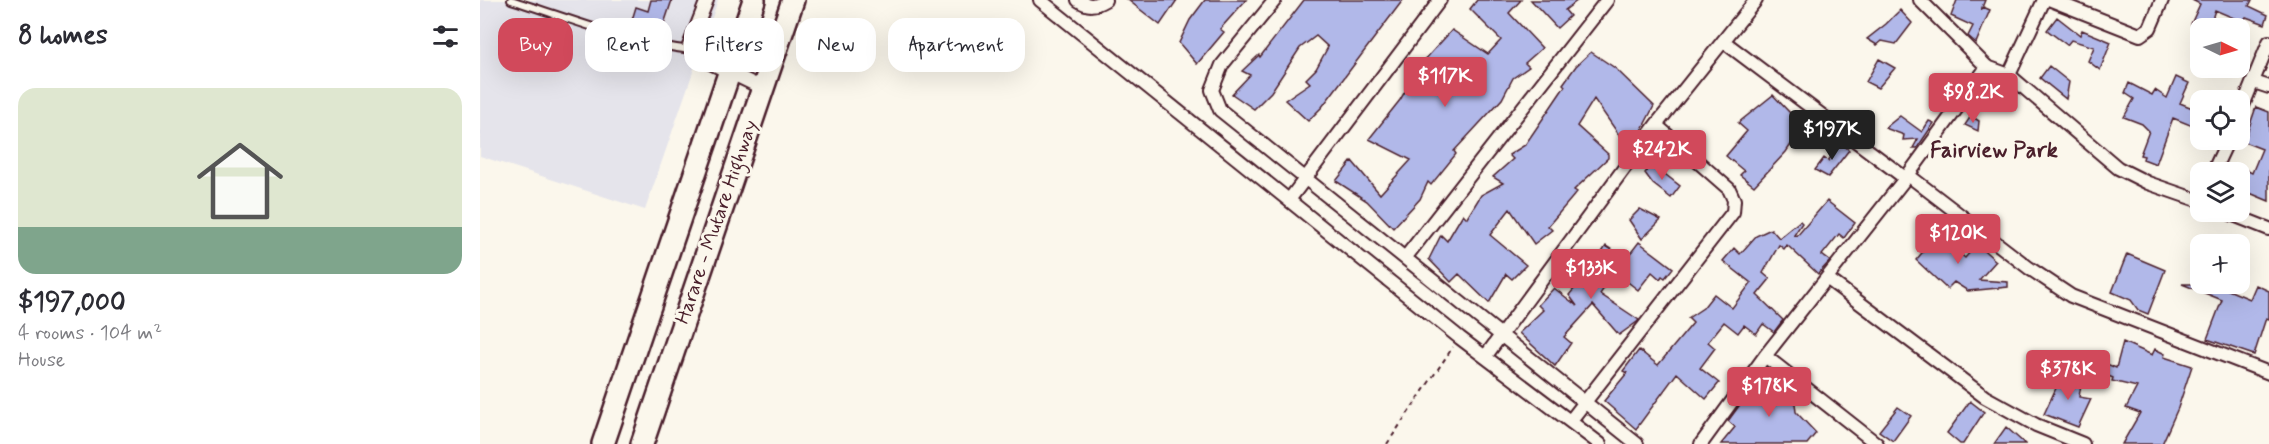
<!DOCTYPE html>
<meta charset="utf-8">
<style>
:root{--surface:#fff;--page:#f7f7f7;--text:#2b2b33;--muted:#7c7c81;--accent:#d1495b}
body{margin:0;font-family:Mynerve,sans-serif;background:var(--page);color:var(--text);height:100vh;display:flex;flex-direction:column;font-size:22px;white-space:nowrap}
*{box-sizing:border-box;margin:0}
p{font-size:20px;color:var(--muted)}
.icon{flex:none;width:33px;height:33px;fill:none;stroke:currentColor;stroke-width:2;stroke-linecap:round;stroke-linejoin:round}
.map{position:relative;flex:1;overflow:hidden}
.side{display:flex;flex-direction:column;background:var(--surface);width:480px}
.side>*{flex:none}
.top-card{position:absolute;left:18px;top:18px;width:570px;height:54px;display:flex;gap:12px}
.needle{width:39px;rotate:95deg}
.buttons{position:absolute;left:1710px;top:18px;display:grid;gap:12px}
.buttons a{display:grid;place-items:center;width:60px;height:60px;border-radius:12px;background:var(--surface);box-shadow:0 6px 24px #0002;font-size:30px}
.price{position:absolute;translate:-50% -51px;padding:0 14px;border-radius:6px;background:var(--accent);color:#fff;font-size:20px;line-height:39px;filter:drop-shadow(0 2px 3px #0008)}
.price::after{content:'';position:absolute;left:50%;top:36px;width:18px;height:14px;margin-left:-9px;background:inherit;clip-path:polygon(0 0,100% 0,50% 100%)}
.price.current{background:#222;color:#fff}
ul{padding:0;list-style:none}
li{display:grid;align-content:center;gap:12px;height:318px;padding:0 18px}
li span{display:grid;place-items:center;height:186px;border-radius:18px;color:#555}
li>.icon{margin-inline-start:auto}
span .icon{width:108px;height:108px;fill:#fffc;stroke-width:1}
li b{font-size:26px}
h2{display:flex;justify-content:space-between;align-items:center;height:72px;padding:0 18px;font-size:26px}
.tag{padding:0 21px;border-radius:18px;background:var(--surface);box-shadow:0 6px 24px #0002;font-size:21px;line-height:54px}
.tag.current{background:var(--accent);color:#fff}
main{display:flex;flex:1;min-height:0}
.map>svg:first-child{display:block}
.built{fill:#e5e4eb}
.building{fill:#b1b8e9;stroke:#4a1f2b;stroke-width:1.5}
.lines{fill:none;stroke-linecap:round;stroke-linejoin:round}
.service-casing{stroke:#4a1f2b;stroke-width:10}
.minor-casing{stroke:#4a1f2b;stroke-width:16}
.trunk-casing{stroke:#4a1f2b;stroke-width:26}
.path{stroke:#4a1f2b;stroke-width:2;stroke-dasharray:4.5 4.5;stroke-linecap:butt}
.service{stroke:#fbf7ec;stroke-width:6}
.minor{stroke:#fbf7ec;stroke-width:12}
.trunk{stroke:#fbf7ec;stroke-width:21}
.labels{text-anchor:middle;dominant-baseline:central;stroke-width:6;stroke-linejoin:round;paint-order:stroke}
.street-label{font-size:20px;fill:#4a1f2b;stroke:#fbf7ec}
.quarter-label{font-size:22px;font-weight:bold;fill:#4a1f2b;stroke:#fbf7ec}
</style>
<main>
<section class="side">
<h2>8 homes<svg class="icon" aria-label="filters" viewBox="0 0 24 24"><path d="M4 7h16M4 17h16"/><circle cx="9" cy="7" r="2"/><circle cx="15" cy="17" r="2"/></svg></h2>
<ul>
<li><span style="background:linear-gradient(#dfe7d0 75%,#7fa58c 0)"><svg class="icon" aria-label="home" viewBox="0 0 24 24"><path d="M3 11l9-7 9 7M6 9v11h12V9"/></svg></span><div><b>$197,000</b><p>4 rooms · 104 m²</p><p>House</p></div></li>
</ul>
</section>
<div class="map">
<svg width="1789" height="444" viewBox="0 0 1789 444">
<rect width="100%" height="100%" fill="#fbf7ec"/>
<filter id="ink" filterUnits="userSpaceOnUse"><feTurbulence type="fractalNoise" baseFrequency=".0167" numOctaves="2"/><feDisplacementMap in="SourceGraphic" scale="12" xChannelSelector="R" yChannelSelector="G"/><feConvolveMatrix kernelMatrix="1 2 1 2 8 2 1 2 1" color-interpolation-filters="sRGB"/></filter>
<g filter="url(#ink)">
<path class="built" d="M0,0H238L165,210L0,156Z"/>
<path class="building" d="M171,0H192L182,30L152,20L156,7L168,11Z
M648,0H697L680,25Z
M725,0H766L740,29L744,32L717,64L699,43L710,20Z
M824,0H923L842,107L828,121L805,100L830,83L826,79L836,69L848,47L836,36L820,48L791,92L774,109L752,94L770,75L762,71L779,55L780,57Z
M997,0H1041L1029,13L1062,48L1045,63L1049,67L1033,78L1022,99L974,151L976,154L951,185L948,182L940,199L913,228L887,201L856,181L872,161L900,194L931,160L889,139L920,100L933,78L930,76L972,30L1008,54L1021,40L990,9Z
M1051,0H1098L1085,10L1090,16L1077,28Z
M1477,0H1505L1501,10L1503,7L1510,10L1496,43L1488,36L1493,26L1471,16Z
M1712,0H1772L1769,6L1788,15L1785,24L1766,17L1763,22L1735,10L1729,28H1718L1711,24L1720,4Z
M1420,10L1432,23L1416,44L1402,41L1397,45L1387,39L1406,24Z
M1577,17L1600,35L1602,30L1631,42L1620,70L1608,61L1614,47L1591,40L1587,45L1567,30Z
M1111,52L1135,68L1174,106L1161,131L1144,142L1114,99L1097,126L1128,154V158L1094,190L1097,192L1068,226L1072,230L1054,244L1030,209L1010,235L1046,265L1032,279L1026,274L1009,303L979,274L971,282L949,259L961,235L967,241L983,214L987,218L1001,195L1023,183L1013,177L1033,159L1029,155L1045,145L1085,86L1083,84L1096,66Z
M1399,59L1415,68L1398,88L1386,82Z
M1569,66L1589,82L1586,99L1560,78Z
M1696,77L1709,83L1700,103L1720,111V129L1693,118L1676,164L1663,159L1664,156L1660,155L1669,131L1662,124L1644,117L1654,99L1645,93L1649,83L1672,95L1675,90L1687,98Z
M1480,80L1485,83L1472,101L1467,98Z
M1293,95L1311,114L1329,118L1306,152L1274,186L1260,175L1264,171L1246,156L1267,131L1258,123Z
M1776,107L1789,112V201L1765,191L1766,188L1760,184V167L1772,173L1782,149L1764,142Z
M1420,116L1442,132L1449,121L1454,123L1437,148H1433L1438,139L1423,140L1424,135L1405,128Z
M1491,116L1499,121L1498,131L1485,125Z
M1361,143L1369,150L1348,177L1335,170L1344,158L1348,161Z
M1172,164L1200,186L1191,198L1173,184L1165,173Z
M1347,201L1375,223L1364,238L1359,234L1342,255L1350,261L1338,274L1307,245L1304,249L1299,245L1283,273L1290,279L1277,295L1303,320L1294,332L1283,324L1276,334L1264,325L1258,333L1244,322L1228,342L1235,348L1220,368L1239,383L1226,399L1197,373L1156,429L1124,401L1147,373L1143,371L1159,350L1178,365L1213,323L1208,318L1223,308L1234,294L1252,308L1271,283L1243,261L1254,248L1260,254L1276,236L1291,229L1299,238L1320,221L1322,223L1314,235L1317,236Z
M1160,209L1181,220L1162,239L1149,220Z
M1464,227L1475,236L1469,244L1485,258L1497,244L1516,261L1499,280L1528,282V287L1488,291L1474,282L1467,289L1436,260Z
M1159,242L1193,268L1185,278L1182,276L1180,279L1172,272L1158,290L1135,272L1120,294L1159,320L1157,322L1139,335L1113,305L1084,337L1091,343L1075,366L1039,333L1063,310L1058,305L1074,288L1097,306L1089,295L1123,255L1121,254L1126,246L1146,259Z
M1647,254L1685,270L1668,314L1658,310L1651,300L1632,292Z
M1702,284H1748L1746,289L1770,299L1776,285L1789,291V319L1786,318L1774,355L1727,339L1742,300Z
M1643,342L1672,355L1675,349L1685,354L1684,357L1712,366L1698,408L1682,444H1642L1660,413L1646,408L1657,387L1632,381L1633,378L1604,366L1608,356L1636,368Z
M1584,371L1602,378L1599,397L1611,399L1598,427L1564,414Z
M1291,377L1314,395L1316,412L1336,433L1327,444H1241L1255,427L1248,421L1275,384L1279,378Z
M1490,401L1504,412L1483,444H1480L1467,433Z
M1418,407L1431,416L1413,441L1399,431Z
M1526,427L1545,444H1514Z"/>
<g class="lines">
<defs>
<path id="service" d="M31,0C89,18 149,43 211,50"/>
<path id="minor" d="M227,0L209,46L214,55L282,88
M560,0L980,338L1120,444
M598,0C608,7 615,6 625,0
M795,0L742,65L732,90L740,110L1157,444
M1440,0L1507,67L1529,75L1638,168L1668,183L1720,201
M1571,0L1660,35L1670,28L1682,0
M1243,41L1425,178
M1529,75L1564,0
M1774,82L1789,87
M1760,113L1789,42
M1733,172L1748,140
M1428,175L1549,268L1591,296L1789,373
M809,200L960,0
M1746,212L1789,229
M925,258L1127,0
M1348,279L1505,397L1556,425L1603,444
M1285,356L1397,444
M1005,357L1176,125L1276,0
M1091,420L1253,212L1254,200L1249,189L1176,125
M1221,444L1285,356L1428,175L1507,67"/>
<path id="trunk" d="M123,444L274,0
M162,444L313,0"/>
</defs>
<use href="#service" class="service-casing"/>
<use href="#minor" class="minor-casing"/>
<use href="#trunk" class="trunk-casing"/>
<path class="path" d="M907,444L973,347"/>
<use href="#service" class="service"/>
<use href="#minor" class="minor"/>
<use href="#trunk" class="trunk"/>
</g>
</g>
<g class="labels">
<g class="street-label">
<text transform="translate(237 222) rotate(-71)">Harare - Mutare Highway</text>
</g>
<g class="quarter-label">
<text x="1514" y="151">Fairview Park</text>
</g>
</g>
</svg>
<div class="buttons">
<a><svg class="needle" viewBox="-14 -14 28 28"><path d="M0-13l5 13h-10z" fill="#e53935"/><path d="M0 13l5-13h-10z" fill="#7c7c81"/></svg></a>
<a><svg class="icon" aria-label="locate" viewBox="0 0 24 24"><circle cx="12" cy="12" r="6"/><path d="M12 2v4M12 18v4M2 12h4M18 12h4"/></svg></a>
<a><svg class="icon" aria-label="layers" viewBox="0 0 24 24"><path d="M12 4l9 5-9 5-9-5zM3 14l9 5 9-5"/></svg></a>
<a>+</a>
</div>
<b class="price" style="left:965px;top:108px">$117K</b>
<b class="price" style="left:1493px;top:124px">$98.2K</b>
<b class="price current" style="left:1352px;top:161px">$197K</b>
<b class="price" style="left:1182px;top:181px">$242K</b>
<b class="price" style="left:1478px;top:265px">$120K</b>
<b class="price" style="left:1111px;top:300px">$133K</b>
<b class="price" style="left:1588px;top:401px">$378K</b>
<b class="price" style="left:1289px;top:418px">$178K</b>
<div class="top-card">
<a class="tag current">Buy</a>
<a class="tag">Rent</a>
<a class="tag">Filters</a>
<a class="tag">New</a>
<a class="tag">Apartment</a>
</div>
</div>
</main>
